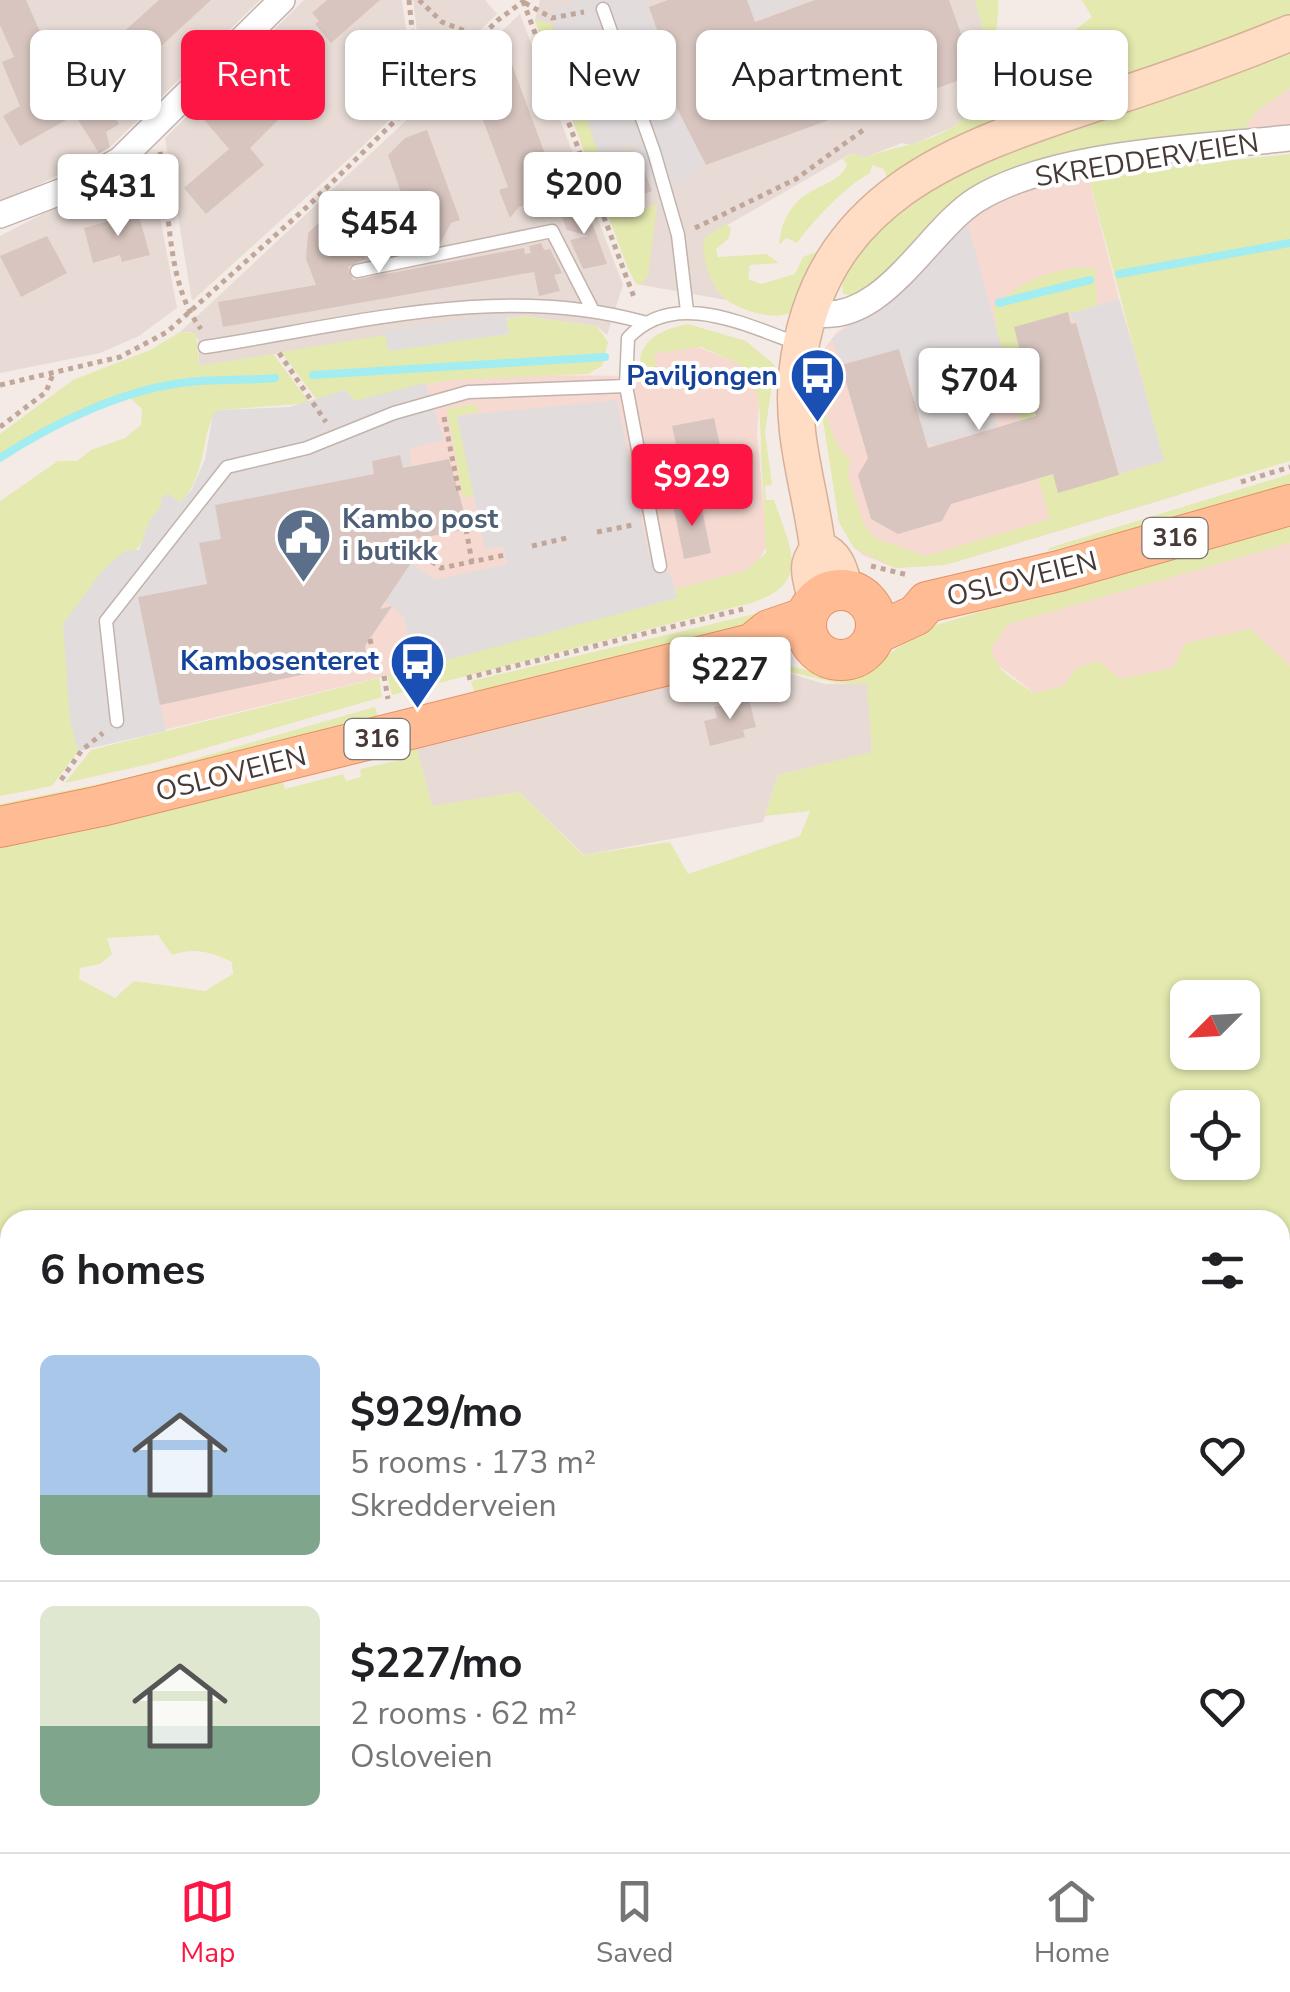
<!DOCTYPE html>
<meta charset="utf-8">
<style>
:root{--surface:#fff;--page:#f2f2f2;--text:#202124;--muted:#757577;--line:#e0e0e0;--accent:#fd1544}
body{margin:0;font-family:"Nunito Sans",sans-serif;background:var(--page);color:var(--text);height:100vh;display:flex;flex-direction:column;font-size:38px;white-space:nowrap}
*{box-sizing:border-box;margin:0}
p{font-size:32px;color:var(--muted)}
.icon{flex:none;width:55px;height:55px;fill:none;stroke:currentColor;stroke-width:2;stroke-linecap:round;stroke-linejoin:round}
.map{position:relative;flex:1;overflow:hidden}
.sheet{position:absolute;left:0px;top:1210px;width:1290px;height:642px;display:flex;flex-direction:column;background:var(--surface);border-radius:30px 30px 0 0;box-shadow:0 2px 8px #0004}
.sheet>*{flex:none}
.banner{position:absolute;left:30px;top:30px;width:1230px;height:90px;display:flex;gap:20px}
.needle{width:65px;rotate:246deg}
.tools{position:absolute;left:1170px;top:980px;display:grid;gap:20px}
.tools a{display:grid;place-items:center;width:90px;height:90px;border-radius:15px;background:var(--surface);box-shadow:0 2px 8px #0004;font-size:50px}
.price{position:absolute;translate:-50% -85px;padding:0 22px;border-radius:10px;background:#fff;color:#222;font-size:32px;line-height:65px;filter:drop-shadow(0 2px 5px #0008)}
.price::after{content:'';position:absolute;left:50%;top:60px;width:30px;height:22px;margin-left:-15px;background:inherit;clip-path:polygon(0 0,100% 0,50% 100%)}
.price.current{background:var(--accent);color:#fff}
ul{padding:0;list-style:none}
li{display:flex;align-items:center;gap:30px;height:250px;padding:0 40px}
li+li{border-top:2px solid var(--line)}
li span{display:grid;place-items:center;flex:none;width:280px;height:200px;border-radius:15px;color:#555}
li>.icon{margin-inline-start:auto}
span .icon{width:120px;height:120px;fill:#fffc;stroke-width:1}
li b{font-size:42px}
h2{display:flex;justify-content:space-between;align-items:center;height:120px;padding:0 40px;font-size:42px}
.chip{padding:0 35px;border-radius:15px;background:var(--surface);box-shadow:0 2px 8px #0004;font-size:35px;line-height:90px}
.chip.current{background:var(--accent);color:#fff}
.menu{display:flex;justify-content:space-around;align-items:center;height:140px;border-top:2px solid var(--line);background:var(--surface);font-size:28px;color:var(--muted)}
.menu a{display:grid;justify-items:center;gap:5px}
.menu .current{color:var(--accent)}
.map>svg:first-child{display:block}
.residential{fill:#e8dbd5}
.commercial{fill:#f6dad2}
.green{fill:#e3e9af;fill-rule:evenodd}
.parking{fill:#e2dddc}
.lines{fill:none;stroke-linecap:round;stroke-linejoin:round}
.stream{stroke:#a2edf1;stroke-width:8}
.building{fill:#d8c5bf}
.lane-casing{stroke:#c2b3ac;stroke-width:15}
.street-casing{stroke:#c2b3ac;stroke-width:28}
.secondary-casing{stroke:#d7b098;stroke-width:38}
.primary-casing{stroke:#e59063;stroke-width:42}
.path{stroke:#c1a69a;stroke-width:5;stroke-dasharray:5 5;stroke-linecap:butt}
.lane{stroke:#fff;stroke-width:12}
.street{stroke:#fff;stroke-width:25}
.secondary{stroke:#ffddc5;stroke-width:35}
.primary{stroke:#ffbb94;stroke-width:40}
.labels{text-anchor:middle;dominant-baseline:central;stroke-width:8;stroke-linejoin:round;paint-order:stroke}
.shield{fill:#fff;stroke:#7e7572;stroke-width:2.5}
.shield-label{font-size:25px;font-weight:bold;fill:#473a36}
.street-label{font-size:28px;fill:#473a36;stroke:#fff}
.transit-label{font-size:28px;font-weight:bold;fill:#164399;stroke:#fff;text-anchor:end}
.service-label{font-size:28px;font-weight:bold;fill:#4e5e75;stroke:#fff;text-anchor:start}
</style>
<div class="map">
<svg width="1290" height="1852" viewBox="0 0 1290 1852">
<rect width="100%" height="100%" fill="#f4ebe7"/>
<path class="residential" d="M0,0H260L108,149L0,205Z
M304,0H402L414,88L409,100L363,146L192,301L165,138Z
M413,0H485L497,14L428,81L422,74Z
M540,0H975L998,84L957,125L912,145L902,143L863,158L852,153L705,238L708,271L726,300L636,284L535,20Z
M520,14L623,285L607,335L597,326L522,316L199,366L198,339L191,332H180Z
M127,170L148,178L155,190L177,308L139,336L100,353L0,373V236Z
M756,669L779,670L825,684L868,683L872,753L778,775L763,822L584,855L519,792L432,807L415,743L687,674Z
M10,1456V1659L0,1661V1461Z"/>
<path class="commercial" d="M1290,88V127L1236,132L1257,111Z
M1088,176L1119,299L1179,495L945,565L895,568L863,555L854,548L839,522L831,452L819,395L813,391L823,350L837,332L915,280L933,265L953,234L977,214L1023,191Z
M695,346L740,364L754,384L759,402L757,433L767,545L757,563L745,572L402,672L78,751L67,679L290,407L345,390L355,401L449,380L519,375L655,376L654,353Z
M1290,543V666L1250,629L1181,657L1174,668L1120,679L1077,668L1064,686L1034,693L994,662L991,648L1008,624Z"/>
<path class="green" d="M975,0H998C1000,18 992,35 999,52C1028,53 1040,36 1060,36L1065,57L1083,66L1102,57L1104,50L1075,45L1074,31L1092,17L1082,0H1290V20L989,126L921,156L888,181L884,169L872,165L870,173C844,187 812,222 797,243L786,238L779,245C786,181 835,193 847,165L843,159L853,153L863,158C894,146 931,144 958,123C973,112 985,97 998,84Z
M535,20L552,24L599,155L605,153L628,214L657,204L648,276L641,285L636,284L627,266Z
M1290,51V88L1257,111L1245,128L1071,157L896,263L854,296L843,294L842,281L849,267L884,223L949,173Z
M1290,154V461L945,565L895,568L854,548L839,522L819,395L813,391L816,365L826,366L820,373C821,399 830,443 850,460L848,474L863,522L874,538L926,556L1050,519L1015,400L992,406L981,377L997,322L993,307C1019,282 1059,264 1095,268L1097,306L1014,327L1058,492L1164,461L1088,176Z
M726,224L731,228L729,238L716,249L718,257L767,254L779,263L750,265L748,279L761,284L795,274L803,257L815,252L818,259C811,274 805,296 795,309C781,325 735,309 723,297C709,283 701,257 704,238Z
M522,316L597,326L608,342L602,366L588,374L449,380L355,401L345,390L318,401L281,352L386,335L389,350L508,334L506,319Z
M688,324L746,341L775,365L765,432L772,485L765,486L766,500H774C790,548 813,583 751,603L392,695L387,675L676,598L675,589L745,571L766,553L759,402L752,379L739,364L701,347L654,353L657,373H641C634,341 662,329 688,324Z
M180,332L196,333L199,366L273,354L310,403L219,410C199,428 210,472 180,503L168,494C163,505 141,548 133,553L67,680L78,751L52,786L0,796V501L58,461H77L91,450L125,438L141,425L142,409L125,393L0,455V434L73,380L150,350Z
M476,404L478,412L457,416L474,496L463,498L447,409Z
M1290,474V490L1048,551L1049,548Z
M1290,520V543L1008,624L991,648C995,671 1015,680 1034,693L1063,686L1077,668L1099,661L1120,679L1173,668L1186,643L1250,629L1290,666V1852H455L458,1848L440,1843L1280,1842V1220H10V1456L0,1461V842L282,778L285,789L343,774L346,781L361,777L360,769L400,760V747L415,743L432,806L519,792L583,855L670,842L688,874L800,836L810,811L765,816L778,775L872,752L867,683C830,687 809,673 774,670C746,667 716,672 687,674L777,663L827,675L861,674L926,628ZM158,935L172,955C195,947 210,952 232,962L233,974L205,991L134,981L115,998L79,979L80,968L100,964L112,954L107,938ZM1188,998H1242V1052H1188ZM1188,1108H1242V1162H1188Z
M780,608C733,638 615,667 558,678C518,686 517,678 477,699L471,681Z
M379,678L382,697L154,763L65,783L91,750Z
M375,707L380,722L0,812V804L128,778Z
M10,1668V1842H338L404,1852H0V1669Z"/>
<path class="parking" d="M582,0H646L649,7L668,0H807L666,53L675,81L665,85L671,103L676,102L683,122L690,120L697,150L706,165L690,172L688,178L652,191L633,141L599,155L550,12Z
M967,221L1007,368L981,377L998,427L953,440L941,449L920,438L921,422L899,349L841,365L832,338L915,280Z
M1119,299L1164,461L1119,473L1076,323L1069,314Z
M505,313L509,334L388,351L385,331Z
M425,383L444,440L410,448L411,467L403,468L400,456L372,461L374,474L215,505L221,539L199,543L207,584L138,597L166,731L78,751L70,720L63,624L103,570L125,551L139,550L150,519L162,506L160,500L168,493L180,503L192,489L205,459L213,414L219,410L290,407L345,390L355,401Z
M617,400L649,556L671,575L677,598L402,672L412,650L404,617L385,601L411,563L435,580L507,564L503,546L485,549L457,416Z"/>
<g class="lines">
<path class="stream" d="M1119,274L1290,243
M999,303L1090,280
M313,375L605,357
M0,458C50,425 120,391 181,383C212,378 244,381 275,378"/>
</g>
<path class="building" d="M0,0H26L59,75L72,68L92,106L103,99L119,124L106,132L110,147L99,153L75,115L20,146L3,116L20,106L2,62L14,57L0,25Z
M159,0H211L134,71L110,44Z
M327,0H380L331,43L315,24L319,21L312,13Z
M668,0H747L755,22L815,0H949L974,70L963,74L965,78L869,113L867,106L706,165L665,85L675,81L649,7Z
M507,51L559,192L519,207L510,218L499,190L508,187L467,77L485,59Z
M290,60L314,84L250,148L264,165L206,214L184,188L229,149L201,116L220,100L215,90L234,72L255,95Z
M427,130L460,220L451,223L440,244L412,250L401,221L410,218L388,155L405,138Z
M639,156L652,191L622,202L610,167Z
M585,203L607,264L583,269L570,240L588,236L567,230L560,212Z
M347,209L365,259L348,267L353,280L524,248L525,254L531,253L529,246L541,243L544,250L550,249L562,273L554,275L560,291L539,296L534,272L223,327L218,302L316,285L306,259L308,233L325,217Z
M138,213L150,255L122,262L120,255L93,263L84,228Z
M47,236L67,273L21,297L0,256Z
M1068,312L1071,324L1076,323L1119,475L1058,493L1053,474L951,504L942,521L898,534L871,519L858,475L868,458L841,365L899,349L928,448L1036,416L1014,327Z
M714,418L725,468L683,476L672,426Z
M400,455L403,468L449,459L469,529L394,543L411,563L380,609L392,606L365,646L367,661L160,705L138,597L207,584L199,543L221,539L215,505L374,474L372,461Z
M700,500L711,553L684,559L673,505Z
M749,699L756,727L743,730L745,737L710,746L704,721L717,718L714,707Z"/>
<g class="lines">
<defs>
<path id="lane" d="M603,9L654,152L678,235L687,311
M357,271L552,231L591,307
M205,347C350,325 500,282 643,322
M660,566L626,386L628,338C674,288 745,325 799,344
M117,721L106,621L227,467L307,448L394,413L468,392L626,386"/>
<path id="street" d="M0,215L68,189L120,160L282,0
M813,313C882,327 926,232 976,200C1053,152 1199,148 1290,138
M0,1664L10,1663"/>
<path id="secondary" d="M818,548C838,556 840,570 845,590
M816,601C814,590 808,574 810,564C812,555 818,552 817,543C809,484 790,432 797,371C818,190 965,147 1112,98C1173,78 1232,57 1290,33"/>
<path id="primary" d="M806 625a35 35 0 1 1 70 0a35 35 0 1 1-70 0Z
M875,634L916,615L927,602L1059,571L1290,505
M0,827L101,806L752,644L769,630L807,617"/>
</defs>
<use href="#lane" class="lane-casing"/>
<use href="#street" class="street-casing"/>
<use href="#secondary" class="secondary-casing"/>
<use href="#primary" class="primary-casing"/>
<path class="path" d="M409,0L416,68L424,90
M419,0L442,22L478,36
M523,1L635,300
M525,3L552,18L584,12
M160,152C171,208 165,282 201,329
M546,212L595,194
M695,228L796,179L866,128
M279,353L326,422
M0,385L120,357L167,332L308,206L498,20L525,0
M444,417L459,492
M0,427L46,392L53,374
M1241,482L1290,467
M466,529L472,562
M597,532L633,525
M532,546L571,537
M410,561L417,551L441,568L505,555
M871,566L908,575
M370,639L375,661
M384,676L388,699
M467,678L743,609
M61,780L82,750L103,733
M1280,1382L1290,1381
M1280,1419L1290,1405
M0,1725L10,1697
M1280,1727L1290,1722
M916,1852L917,1842
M1038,1852L1042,1842"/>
<use href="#lane" class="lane"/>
<use href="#street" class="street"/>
<use href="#secondary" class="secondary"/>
<use href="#primary" class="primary"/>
</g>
<defs>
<symbol id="bus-pin" viewBox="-11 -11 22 30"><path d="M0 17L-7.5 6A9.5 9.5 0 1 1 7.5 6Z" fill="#1a4fb4" stroke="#fff"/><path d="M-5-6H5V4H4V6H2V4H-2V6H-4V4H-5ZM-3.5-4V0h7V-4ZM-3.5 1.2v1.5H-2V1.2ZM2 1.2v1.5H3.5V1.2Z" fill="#fff"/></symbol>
<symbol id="civic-pin" viewBox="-11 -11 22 30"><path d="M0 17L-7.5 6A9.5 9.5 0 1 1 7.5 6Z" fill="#5c6f8a" stroke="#fff"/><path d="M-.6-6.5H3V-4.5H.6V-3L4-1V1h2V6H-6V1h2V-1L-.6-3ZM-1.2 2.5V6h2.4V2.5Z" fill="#fff"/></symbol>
</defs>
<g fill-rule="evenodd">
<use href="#bus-pin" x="786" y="344" width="63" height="86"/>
<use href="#civic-pin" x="272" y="504" width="63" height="86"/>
<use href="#bus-pin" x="386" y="630" width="63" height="86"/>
</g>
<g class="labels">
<g class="shield">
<rect x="1142.5" y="518" width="65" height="40" rx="8"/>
<rect x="344.5" y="719" width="65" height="40" rx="8"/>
</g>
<g class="shield-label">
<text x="1175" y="538">316</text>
<text x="377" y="739">316</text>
</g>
<g class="street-label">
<text transform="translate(1147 160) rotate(-9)">SKREDDERVEIEN</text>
<text transform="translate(1022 579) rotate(-14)">OSLOVEIEN</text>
<text transform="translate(231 774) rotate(-14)">OSLOVEIEN</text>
</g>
<g class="transit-label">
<text x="778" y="376">Paviljongen</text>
<text x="379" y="661">Kambosenteret</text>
</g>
<g class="service-label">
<text x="342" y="519">Kambo post<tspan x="342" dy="32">i butikk</tspan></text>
</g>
</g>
</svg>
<div class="tools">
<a><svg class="needle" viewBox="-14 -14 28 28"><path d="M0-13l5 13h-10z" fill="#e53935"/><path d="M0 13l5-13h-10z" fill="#757577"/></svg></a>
<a><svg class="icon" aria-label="locate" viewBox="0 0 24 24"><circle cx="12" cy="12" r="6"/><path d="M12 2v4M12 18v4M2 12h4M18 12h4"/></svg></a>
</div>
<b class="price" style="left:584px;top:237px">$200</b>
<b class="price" style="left:118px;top:239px">$431</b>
<b class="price" style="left:379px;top:276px">$454</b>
<b class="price" style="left:979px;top:433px">$704</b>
<b class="price current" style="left:692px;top:529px">$929</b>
<b class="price" style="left:730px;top:722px">$227</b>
<div class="banner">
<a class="chip">Buy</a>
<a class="chip current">Rent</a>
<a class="chip">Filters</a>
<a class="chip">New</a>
<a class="chip">Apartment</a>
<a class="chip">House</a>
</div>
<section class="sheet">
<h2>6 homes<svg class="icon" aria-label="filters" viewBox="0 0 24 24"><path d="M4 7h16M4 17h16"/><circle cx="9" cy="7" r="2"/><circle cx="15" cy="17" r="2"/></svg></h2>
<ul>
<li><span style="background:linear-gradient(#a9c7e8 70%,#7fa58c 0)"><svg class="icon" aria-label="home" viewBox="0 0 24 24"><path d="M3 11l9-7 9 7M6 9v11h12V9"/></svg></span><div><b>$929/mo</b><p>5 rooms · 173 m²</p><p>Skredderveien</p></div><svg class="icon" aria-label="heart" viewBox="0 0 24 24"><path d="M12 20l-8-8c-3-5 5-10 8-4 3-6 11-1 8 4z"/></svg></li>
<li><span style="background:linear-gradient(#dfe7d0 60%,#7fa58c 0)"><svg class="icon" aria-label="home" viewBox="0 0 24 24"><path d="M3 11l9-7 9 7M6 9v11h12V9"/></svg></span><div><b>$227/mo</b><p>2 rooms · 62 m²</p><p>Osloveien</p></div><svg class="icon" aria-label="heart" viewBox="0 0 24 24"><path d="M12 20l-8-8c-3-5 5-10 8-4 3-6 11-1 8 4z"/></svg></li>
</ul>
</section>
</div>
<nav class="menu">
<a class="current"><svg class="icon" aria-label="map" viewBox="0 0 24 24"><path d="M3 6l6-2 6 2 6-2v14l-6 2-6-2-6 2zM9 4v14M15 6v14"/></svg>Map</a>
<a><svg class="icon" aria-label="saved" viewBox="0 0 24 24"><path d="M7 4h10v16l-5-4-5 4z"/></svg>Saved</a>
<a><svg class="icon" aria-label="home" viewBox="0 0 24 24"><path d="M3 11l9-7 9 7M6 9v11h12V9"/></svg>Home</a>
</nav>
